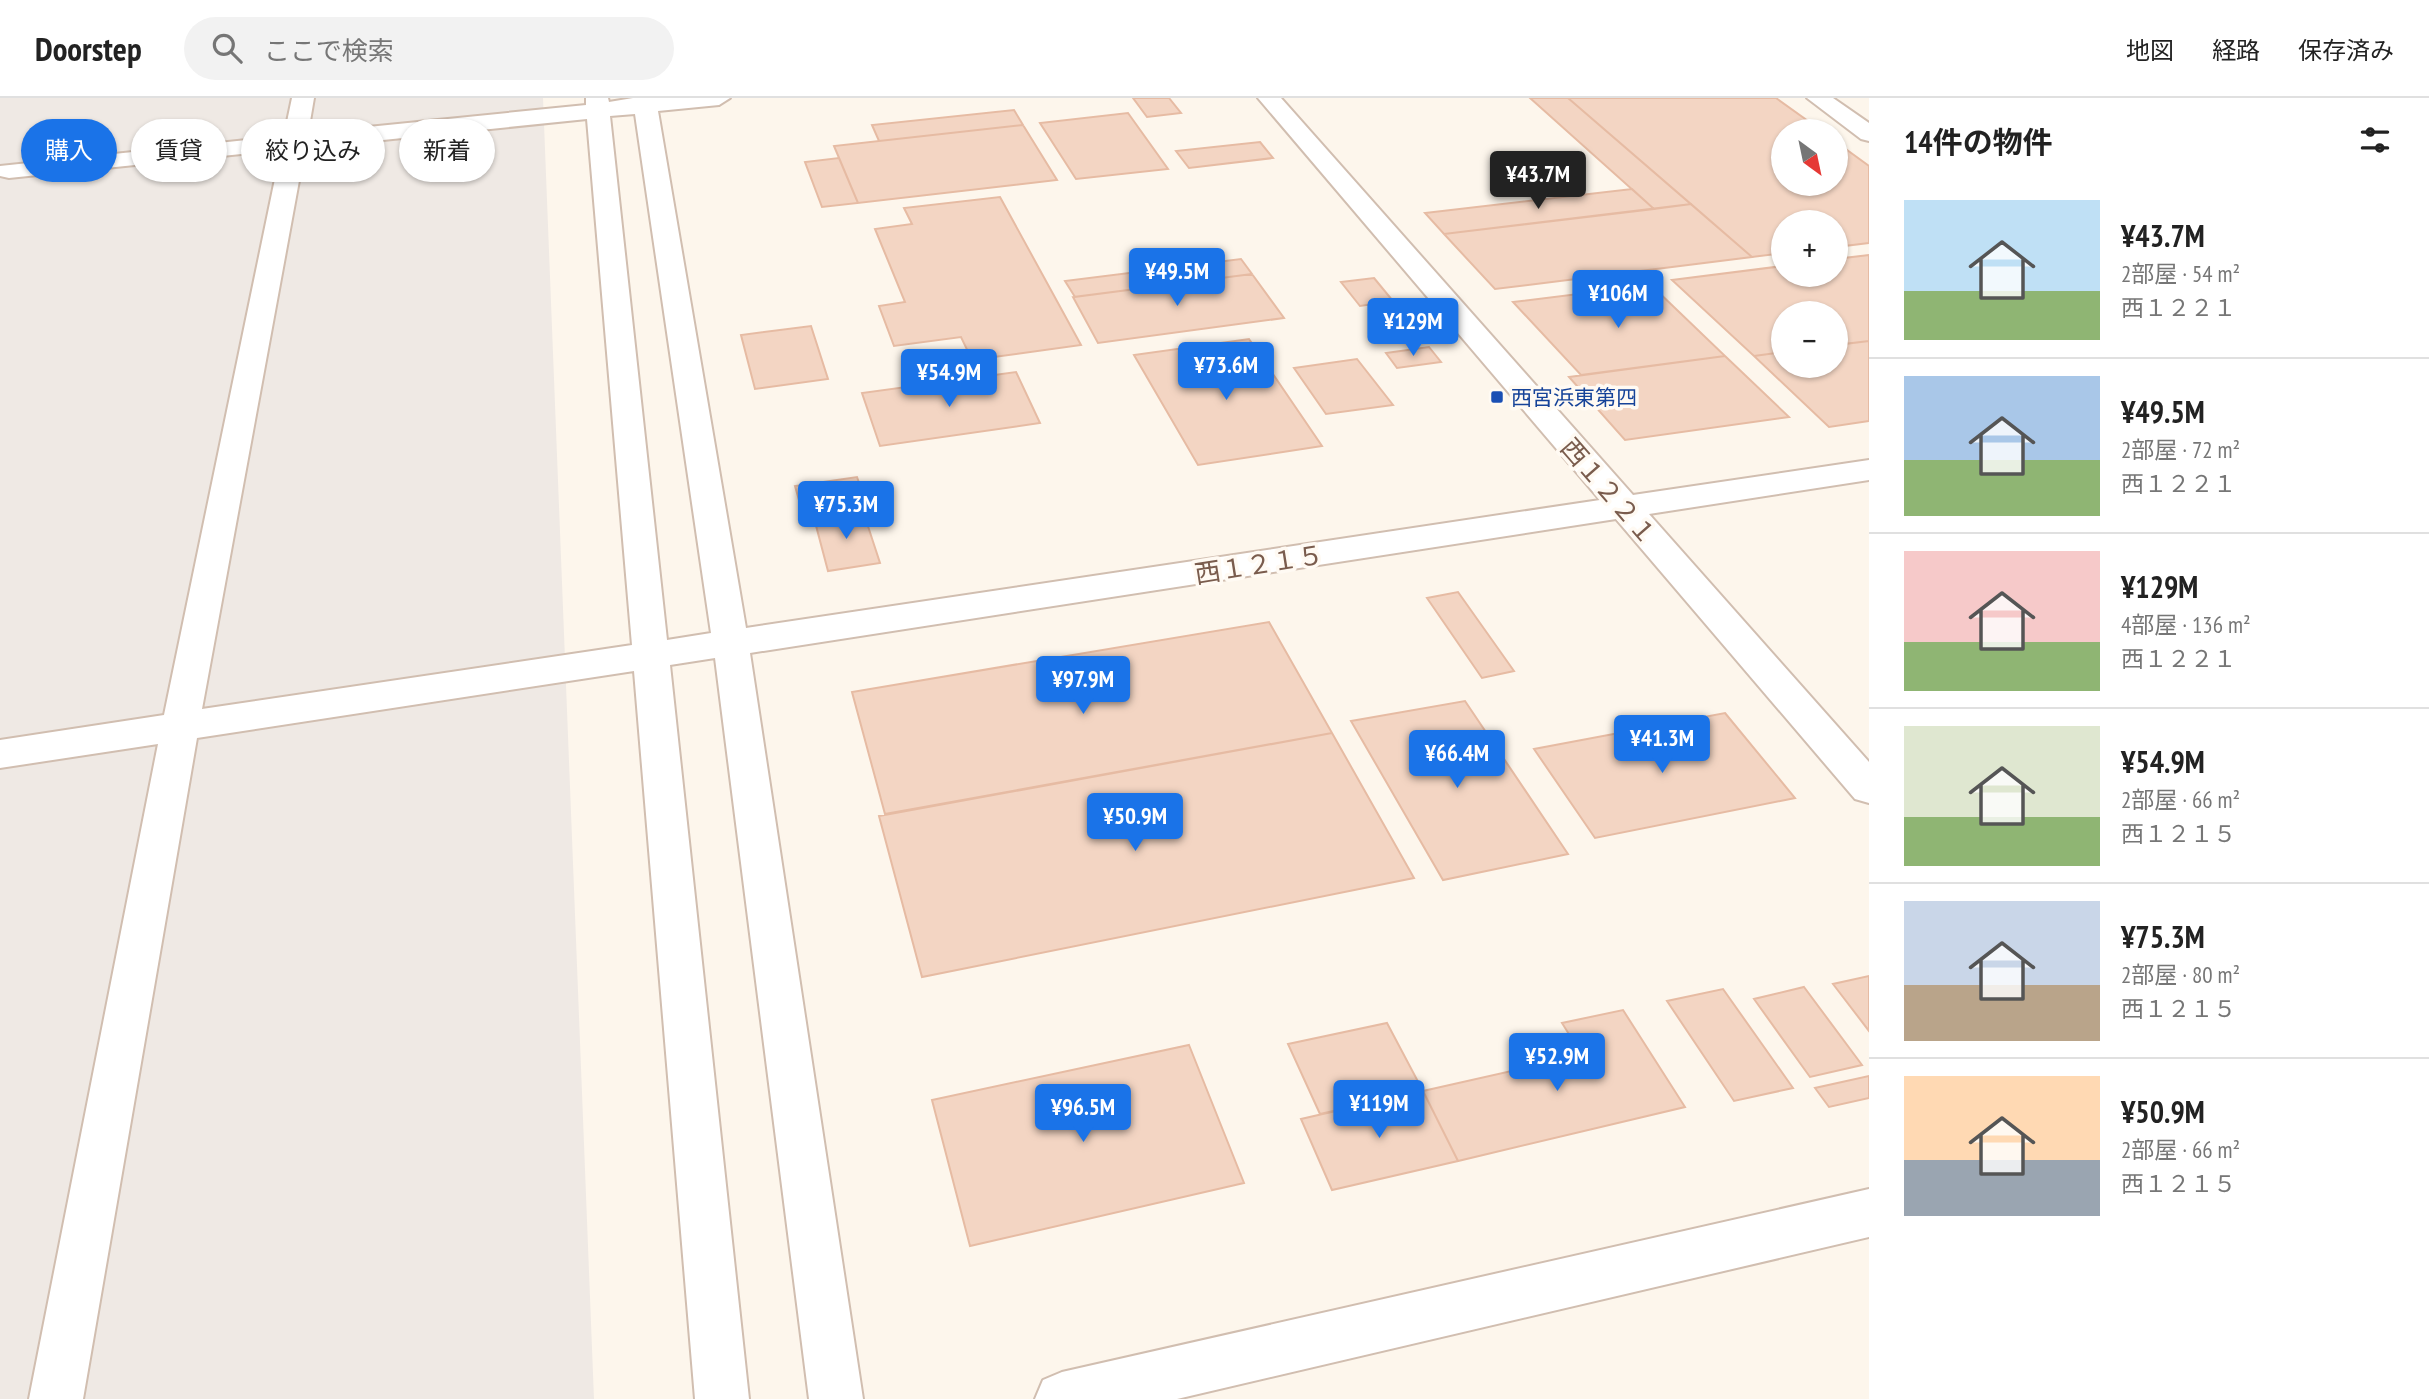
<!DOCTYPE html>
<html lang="ja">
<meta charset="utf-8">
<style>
:root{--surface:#fff;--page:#f2f2f2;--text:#222;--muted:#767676;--line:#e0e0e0;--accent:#1a73e8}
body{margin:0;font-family:"PT Sans Narrow","Noto Sans JP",sans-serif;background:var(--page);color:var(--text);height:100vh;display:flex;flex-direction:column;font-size:26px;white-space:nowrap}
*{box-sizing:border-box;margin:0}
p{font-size:23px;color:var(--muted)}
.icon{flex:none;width:38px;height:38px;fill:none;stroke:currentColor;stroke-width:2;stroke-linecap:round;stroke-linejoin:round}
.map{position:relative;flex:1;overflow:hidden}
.drawer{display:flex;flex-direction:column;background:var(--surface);width:560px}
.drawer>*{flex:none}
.top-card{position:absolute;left:21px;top:21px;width:665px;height:63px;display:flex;gap:14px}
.needle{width:46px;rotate:147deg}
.tools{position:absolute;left:1771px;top:21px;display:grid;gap:14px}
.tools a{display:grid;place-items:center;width:77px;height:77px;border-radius:50%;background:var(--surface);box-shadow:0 2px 5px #0004;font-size:35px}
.price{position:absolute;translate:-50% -60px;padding:0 16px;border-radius:7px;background:var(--accent);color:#fff;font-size:23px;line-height:46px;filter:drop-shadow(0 2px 4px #0008)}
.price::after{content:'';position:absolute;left:50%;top:42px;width:21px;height:16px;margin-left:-10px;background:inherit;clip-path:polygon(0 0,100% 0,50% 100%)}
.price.active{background:#222;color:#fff}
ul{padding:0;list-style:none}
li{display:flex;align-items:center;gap:21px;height:175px;padding:0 35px}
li+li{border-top:2px solid var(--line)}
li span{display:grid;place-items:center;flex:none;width:196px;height:140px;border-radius:0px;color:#555}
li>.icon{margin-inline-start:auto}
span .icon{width:84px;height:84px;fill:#fffc;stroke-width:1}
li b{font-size:30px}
h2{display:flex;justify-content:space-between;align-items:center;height:84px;padding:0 35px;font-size:30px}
.chip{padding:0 24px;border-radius:32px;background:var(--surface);box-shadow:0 2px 5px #0004;font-size:24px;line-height:63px}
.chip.active{background:var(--accent);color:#fff}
header{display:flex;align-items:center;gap:42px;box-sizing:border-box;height:98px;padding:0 35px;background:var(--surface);border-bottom:2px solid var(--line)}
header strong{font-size:33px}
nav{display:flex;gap:38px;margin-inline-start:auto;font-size:24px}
.search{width:490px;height:63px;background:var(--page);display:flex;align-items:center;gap:18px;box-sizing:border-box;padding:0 24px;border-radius:38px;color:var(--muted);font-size:26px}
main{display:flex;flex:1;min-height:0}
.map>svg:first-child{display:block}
.industrial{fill:#efe9e4}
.building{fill:#f3d5c3;stroke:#e6bba3;stroke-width:2}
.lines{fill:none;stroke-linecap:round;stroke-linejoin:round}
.minor-casing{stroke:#d1beb0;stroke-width:4}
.minor{fill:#fff;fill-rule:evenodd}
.transit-dot{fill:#1a4fb4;stroke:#fffaf3;stroke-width:2.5}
.labels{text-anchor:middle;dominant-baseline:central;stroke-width:7;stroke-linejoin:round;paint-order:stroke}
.far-transit-label{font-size:21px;fill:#164399;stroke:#fffaf3;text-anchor:start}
.street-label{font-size:26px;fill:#7a5c4d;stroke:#fffaf3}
</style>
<header>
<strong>Doorstep</strong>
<div class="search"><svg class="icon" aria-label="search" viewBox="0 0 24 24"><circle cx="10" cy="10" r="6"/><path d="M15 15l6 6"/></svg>ここで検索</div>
<nav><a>地図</a><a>経路</a><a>保存済み</a></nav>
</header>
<main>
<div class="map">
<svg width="1869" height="1301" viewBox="0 0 1869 1301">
<rect width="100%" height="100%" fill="#fdf6ec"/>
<path class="industrial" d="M0,0H543L594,1301H0Z"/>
<path class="building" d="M1133,0H1169L1181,15L1147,19Z
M1530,0H1568L1691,106L1654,111Z
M1568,0H1776L1822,33H1783V86H1836V44L1869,68V145L1836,149V124H1783V155L1752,159Z
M1014,12L1023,27L879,43L872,27Z
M1128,15L1168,71L1076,81L1040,25Z
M1023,27L1057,82L858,105L834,48Z
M1260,44L1273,60L1189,70L1176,53Z
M839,60L858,105L822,109L805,64Z
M1632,91L1654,111L1444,136L1425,115Z
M1000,99L1081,247L972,262L961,239L894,248L879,208L905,204L875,131L912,126L904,110Z
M1691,106L1752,159L1495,191L1444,136Z
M1869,157V243L1836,247V215H1783V254L1754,258L1672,182L1783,168V177H1836V161Z
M1241,161L1252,176L1075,199L1065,183Z
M1252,176L1284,220L1098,245L1073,199Z
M1374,180L1393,203L1360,208L1341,184Z
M1651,187L1725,258L1581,277L1513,204Z
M811,228L828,281L755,291L741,237Z
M1249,241L1322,348L1198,367L1134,257Z
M1869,243V323L1829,329L1754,258L1783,254V268H1836V247Z
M1429,249L1441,264L1397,270L1386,255Z
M1725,258L1789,319L1625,342L1569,279Z
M1357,261L1393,307L1326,316L1294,270Z
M1016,274L1040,325L880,348L862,295Z
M857,379L864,399L801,409L795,388Z
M863,413L880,465L828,473L814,420Z
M1458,494L1514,573L1482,580L1427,500Z
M1269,524L1332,635L885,716L852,594Z
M1465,603L1568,756L1443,782L1351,623Z
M1725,615L1795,700L1595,740L1534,651Z
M1332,635L1414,780L922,879L879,718Z
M1869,878V933L1833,886Z
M1804,889L1862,967L1810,979L1754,901Z
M1723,891L1793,990L1734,1003L1667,903Z
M1623,912L1685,1009L1458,1063L1423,993L1582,957L1562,925Z
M1387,925L1423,993L1320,1016L1288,946Z
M1189,947L1244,1085L970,1148L932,1002Z
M1869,978V1000L1829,1009L1815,990Z
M1423,993L1458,1063L1332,1092L1301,1021Z"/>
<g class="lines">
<defs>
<path id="minor" d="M292,0H314L308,35L586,7V0H608L609,4L633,0H730L719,7L658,13L746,530L1600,402L1258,0H1281L1633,397L1869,362V382L1649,416L1869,664V705L1855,701L1616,421L750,555L863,1301H809L715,560L670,567L749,1301H695L634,573L197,640L83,1301H29L158,646L0,670V642L164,617L281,52L9,80L0,78V68L284,38ZM635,16L711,535L667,542L610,18ZM587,21L632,547L202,611L305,50Z
M1807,0H1833L1869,25V43L1861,41Z
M1869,1091V1139L1177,1301H1035L1043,1282L1062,1274Z"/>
</defs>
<use href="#minor" class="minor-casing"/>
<use href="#minor" class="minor"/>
</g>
<rect class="transit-dot" x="1490" y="292" width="14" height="14" rx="3.5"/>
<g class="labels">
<g class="far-transit-label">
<text x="1511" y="299">西宮浜東第四</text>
</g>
<g class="street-label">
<text transform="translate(1609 393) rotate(49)">西１２２１</text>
<text transform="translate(1259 466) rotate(-9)">西１２１５</text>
</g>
</g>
</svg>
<div class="tools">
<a><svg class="needle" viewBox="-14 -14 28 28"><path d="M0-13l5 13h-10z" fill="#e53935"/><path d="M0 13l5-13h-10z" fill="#767676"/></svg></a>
<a>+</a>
<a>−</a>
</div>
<b class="price active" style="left:1538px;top:113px">¥43.7M</b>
<b class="price" style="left:1177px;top:210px">¥49.5M</b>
<b class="price" style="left:1618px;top:232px">¥106M</b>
<b class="price" style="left:1413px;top:260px">¥129M</b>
<b class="price" style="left:1226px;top:304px">¥73.6M</b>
<b class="price" style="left:949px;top:311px">¥54.9M</b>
<b class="price" style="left:846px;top:443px">¥75.3M</b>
<b class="price" style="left:1083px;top:618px">¥97.9M</b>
<b class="price" style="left:1662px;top:677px">¥41.3M</b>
<b class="price" style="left:1457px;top:692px">¥66.4M</b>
<b class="price" style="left:1135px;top:755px">¥50.9M</b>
<b class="price" style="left:1557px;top:995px">¥52.9M</b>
<b class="price" style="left:1379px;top:1042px">¥119M</b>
<b class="price" style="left:1083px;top:1046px">¥96.5M</b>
<div class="top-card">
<a class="chip active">購入</a>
<a class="chip">賃貸</a>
<a class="chip">絞り込み</a>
<a class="chip">新着</a>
</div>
</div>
<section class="drawer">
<h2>14件の物件<svg class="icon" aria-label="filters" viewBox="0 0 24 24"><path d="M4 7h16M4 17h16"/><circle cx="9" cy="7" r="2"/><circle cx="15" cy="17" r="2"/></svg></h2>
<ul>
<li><span style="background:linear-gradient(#bfe0f5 65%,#8fb573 0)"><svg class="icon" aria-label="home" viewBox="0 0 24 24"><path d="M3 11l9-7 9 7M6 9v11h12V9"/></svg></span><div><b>¥43.7M</b><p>2部屋 · 54 m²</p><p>西１２２１</p></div></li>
<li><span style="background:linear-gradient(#a9c7e8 60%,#8fb573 0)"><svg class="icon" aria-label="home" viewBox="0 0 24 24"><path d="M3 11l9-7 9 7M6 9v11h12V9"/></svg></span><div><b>¥49.5M</b><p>2部屋 · 72 m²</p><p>西１２２１</p></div></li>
<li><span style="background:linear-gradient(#f6c9c9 65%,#8fb573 0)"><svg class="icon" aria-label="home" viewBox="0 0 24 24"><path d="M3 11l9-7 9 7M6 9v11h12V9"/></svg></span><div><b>¥129M</b><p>4部屋 · 136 m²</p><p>西１２２１</p></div></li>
<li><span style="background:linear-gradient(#dfe7d0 65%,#8fb573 0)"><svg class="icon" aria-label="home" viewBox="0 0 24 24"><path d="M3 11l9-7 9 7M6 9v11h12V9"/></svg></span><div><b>¥54.9M</b><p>2部屋 · 66 m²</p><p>西１２１５</p></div></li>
<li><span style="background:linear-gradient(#c9d6e8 60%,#b9a48a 0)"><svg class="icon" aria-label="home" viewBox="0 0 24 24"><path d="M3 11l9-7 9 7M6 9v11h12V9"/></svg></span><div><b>¥75.3M</b><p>2部屋 · 80 m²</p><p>西１２１５</p></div></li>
<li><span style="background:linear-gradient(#ffd9b3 60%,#9aa5b1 0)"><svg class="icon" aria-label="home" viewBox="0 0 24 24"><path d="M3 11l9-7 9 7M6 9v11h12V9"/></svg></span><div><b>¥50.9M</b><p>2部屋 · 66 m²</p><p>西１２１５</p></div></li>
</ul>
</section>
</main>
